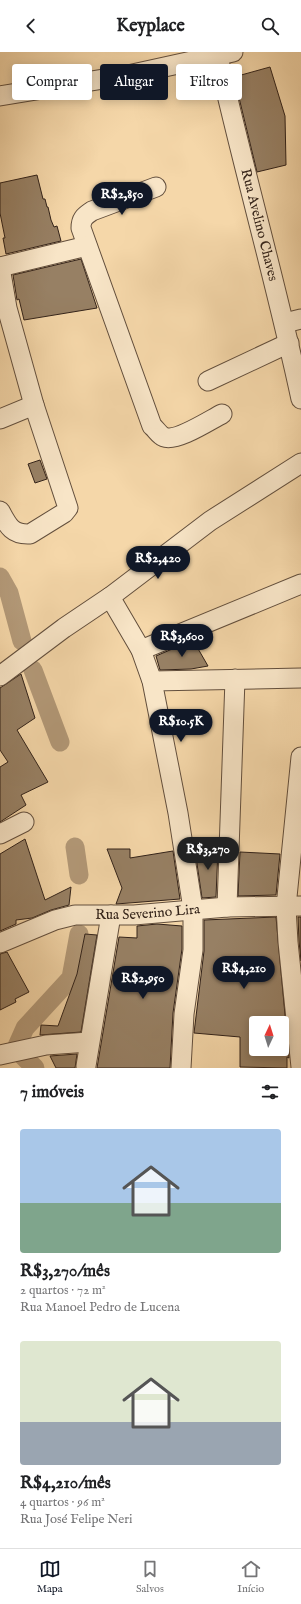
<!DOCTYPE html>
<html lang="pt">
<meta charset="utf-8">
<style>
:root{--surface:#fff;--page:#f2f2f2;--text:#202124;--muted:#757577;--line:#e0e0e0;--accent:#111827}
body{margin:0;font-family:"IM FELL English",serif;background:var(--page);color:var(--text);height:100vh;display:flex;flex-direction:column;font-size:15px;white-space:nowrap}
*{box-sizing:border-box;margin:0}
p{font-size:13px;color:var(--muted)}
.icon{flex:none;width:22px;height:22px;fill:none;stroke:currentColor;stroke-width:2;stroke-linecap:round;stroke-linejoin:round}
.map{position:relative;height:1016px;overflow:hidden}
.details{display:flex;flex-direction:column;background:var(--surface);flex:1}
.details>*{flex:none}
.guide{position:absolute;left:12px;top:12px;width:277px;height:36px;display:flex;gap:8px}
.needle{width:26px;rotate:4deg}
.buttons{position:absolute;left:249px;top:964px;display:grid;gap:8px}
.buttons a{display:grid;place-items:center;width:40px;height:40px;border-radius:4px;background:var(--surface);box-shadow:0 2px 10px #0003;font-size:20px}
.price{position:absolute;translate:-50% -34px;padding:0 9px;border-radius:14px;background:var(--accent);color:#fff;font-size:13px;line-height:26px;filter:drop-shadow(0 1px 2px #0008)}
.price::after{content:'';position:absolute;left:50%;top:24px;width:12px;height:9px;margin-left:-6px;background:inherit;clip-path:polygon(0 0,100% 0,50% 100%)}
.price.on{background:#222;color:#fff}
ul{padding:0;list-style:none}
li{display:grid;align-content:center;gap:8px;height:212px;padding:0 20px}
li span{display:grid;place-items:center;height:124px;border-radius:4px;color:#555}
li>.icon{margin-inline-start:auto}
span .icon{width:72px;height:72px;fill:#fffc;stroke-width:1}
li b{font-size:17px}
h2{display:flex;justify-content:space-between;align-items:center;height:48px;padding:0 20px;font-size:17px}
.tag{padding:0 14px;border-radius:4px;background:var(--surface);box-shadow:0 2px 10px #0003;font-size:14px;line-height:36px}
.tag.on{background:var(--accent);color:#fff}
header{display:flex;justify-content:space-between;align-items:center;height:52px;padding:0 20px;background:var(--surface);font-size:18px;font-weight:800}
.menu{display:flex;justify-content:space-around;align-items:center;height:56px;border-top:1px solid var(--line);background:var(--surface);font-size:11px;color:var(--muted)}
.menu a{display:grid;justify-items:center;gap:2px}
.menu .on{color:var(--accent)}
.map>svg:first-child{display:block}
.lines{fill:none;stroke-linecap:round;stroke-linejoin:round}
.canal{stroke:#b39978;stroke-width:19}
.building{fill:#978064;stroke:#322219;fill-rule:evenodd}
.minor-casing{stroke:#634f3d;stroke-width:21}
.minor{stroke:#f8e5c7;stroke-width:19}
.labels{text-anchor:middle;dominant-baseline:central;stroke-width:4;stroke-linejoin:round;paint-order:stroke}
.street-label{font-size:14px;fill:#322219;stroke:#f8e5c7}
</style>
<header><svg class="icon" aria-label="back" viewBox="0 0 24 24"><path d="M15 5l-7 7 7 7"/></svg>Keyplace<svg class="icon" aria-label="search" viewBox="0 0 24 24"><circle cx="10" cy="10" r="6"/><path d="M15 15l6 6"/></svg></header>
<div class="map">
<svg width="301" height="1016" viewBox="0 0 301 1016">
<rect width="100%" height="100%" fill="#f5d7a9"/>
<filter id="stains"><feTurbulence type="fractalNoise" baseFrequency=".005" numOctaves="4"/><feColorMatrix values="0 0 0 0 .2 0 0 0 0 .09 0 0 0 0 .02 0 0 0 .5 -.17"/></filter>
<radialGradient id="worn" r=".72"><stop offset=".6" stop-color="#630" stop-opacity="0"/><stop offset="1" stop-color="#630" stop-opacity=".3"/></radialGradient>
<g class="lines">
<path class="canal" d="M0,525L9,541L22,589
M33,618L60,690
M75,795L79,823
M17,994L25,976L71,926L79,882
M22,1003L35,1016"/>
</g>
<path class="building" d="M270,15L285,64L286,113L257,120L234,25Z
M37,123L43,147H45L47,155H48L51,168L54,175L57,174L61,189L6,202L3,186H5L0,161V131Z
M81,207L97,256L24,268L19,247L17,248L13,223Z
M40,408L47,427L35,431L28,412Z
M193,588L208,614L191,617L160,618L156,604Z
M21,622L35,666L17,678L48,730L21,743L26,753L0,770V715L8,710L0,698V636Z
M25,787L45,848L71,835L69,853L51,858L32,866L16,868V872L0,879V802Z
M218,796L216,845L202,846L195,798Z
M107,797H130V806L173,799L180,847L116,852L122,836Z
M240,800L280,802L276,843L238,844Z
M276,865L289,1006L287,1005V1016L240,1015V985L194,981L204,899V868ZM256,971H282V997H256Z
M298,865H301V909L299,889Z
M157,872L182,874V897L173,961L170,1016H97L119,885L137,886V874Z
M85,882L97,883L81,980L40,983L41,973L58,974L77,922Z
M7,900L29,940L15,947L16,950L0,958V902Z
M77,1002L75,1016H56L50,1004Z"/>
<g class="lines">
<defs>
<g id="minor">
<path id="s1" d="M217,0C243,116 276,230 301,347"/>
<path d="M0,44L128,23L233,0"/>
<path d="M156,135L92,159C85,164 81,166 81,176L152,374C156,377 159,383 164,385C177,390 210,368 222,362"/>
<path d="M0,215L7,256L34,353L68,456L64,461L30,482C12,483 8,474 0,459"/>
<path d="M0,215L87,194"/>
<path d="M285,271L301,267"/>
<path d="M208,329L289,291"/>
<path d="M0,367L34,353"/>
<path d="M110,545L141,598L152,629L178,761L193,857V898L184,962L181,1016"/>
<path d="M141,598L301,532"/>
<path d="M0,624L64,576L110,545L210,469L301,411"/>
<path d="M152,629L301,626"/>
<path d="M301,705L286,855L288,890L301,1015"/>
<path d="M0,782L24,770"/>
<path d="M227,855L235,627"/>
<path id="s2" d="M0,891L55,868L75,863H134L227,855L301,854"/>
<path d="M0,1003L46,993L89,990"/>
<path d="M86,1014L111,863"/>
</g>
</defs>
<use href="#minor" class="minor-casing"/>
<use href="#minor" class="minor"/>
</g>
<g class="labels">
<g class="street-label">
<text stroke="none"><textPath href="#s1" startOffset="178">Rua Avelino Chaves</textPath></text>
<text stroke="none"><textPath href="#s2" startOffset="153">Rua Severino Lira</textPath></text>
</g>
</g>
<rect width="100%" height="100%" filter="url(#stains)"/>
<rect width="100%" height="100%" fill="url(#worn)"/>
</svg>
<div class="buttons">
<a><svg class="needle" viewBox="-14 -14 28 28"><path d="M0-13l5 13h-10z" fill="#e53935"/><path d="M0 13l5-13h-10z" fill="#757577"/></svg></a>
</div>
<b class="price" style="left:122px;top:164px">R$2,850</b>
<b class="price" style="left:158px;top:528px">R$2,420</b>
<b class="price" style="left:182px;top:606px">R$3,600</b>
<b class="price" style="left:181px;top:691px">R$10.5K</b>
<b class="price on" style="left:208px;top:819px">R$3,270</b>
<b class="price" style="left:244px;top:938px">R$4,210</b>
<b class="price" style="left:143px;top:948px">R$2,950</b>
<div class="guide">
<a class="tag">Comprar</a>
<a class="tag on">Alugar</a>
<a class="tag">Filtros</a>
</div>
</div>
<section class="details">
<h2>7 imóveis<svg class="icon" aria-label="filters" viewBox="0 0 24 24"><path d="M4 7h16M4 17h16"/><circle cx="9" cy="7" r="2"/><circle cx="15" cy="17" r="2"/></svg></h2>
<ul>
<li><span style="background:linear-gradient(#a9c7e8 60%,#7fa58c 0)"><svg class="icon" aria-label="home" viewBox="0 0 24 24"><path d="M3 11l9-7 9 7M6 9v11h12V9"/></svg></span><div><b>R$3,270/mês</b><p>2 quartos · 72 m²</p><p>Rua Manoel Pedro de Lucena</p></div></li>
<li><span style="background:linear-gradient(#dfe7d0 65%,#9aa5b1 0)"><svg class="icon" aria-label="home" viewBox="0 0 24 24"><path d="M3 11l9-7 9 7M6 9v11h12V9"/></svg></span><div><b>R$4,210/mês</b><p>4 quartos · 96 m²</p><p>Rua José Felipe Neri</p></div></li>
</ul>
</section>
<nav class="menu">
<a class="on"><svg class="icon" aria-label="map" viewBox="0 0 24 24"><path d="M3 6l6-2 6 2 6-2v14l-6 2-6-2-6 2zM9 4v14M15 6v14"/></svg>Mapa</a>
<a><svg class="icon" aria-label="saved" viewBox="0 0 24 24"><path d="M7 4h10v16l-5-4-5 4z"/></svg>Salvos</a>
<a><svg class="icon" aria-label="home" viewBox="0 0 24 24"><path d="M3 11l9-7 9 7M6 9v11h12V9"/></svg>Início</a>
</nav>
